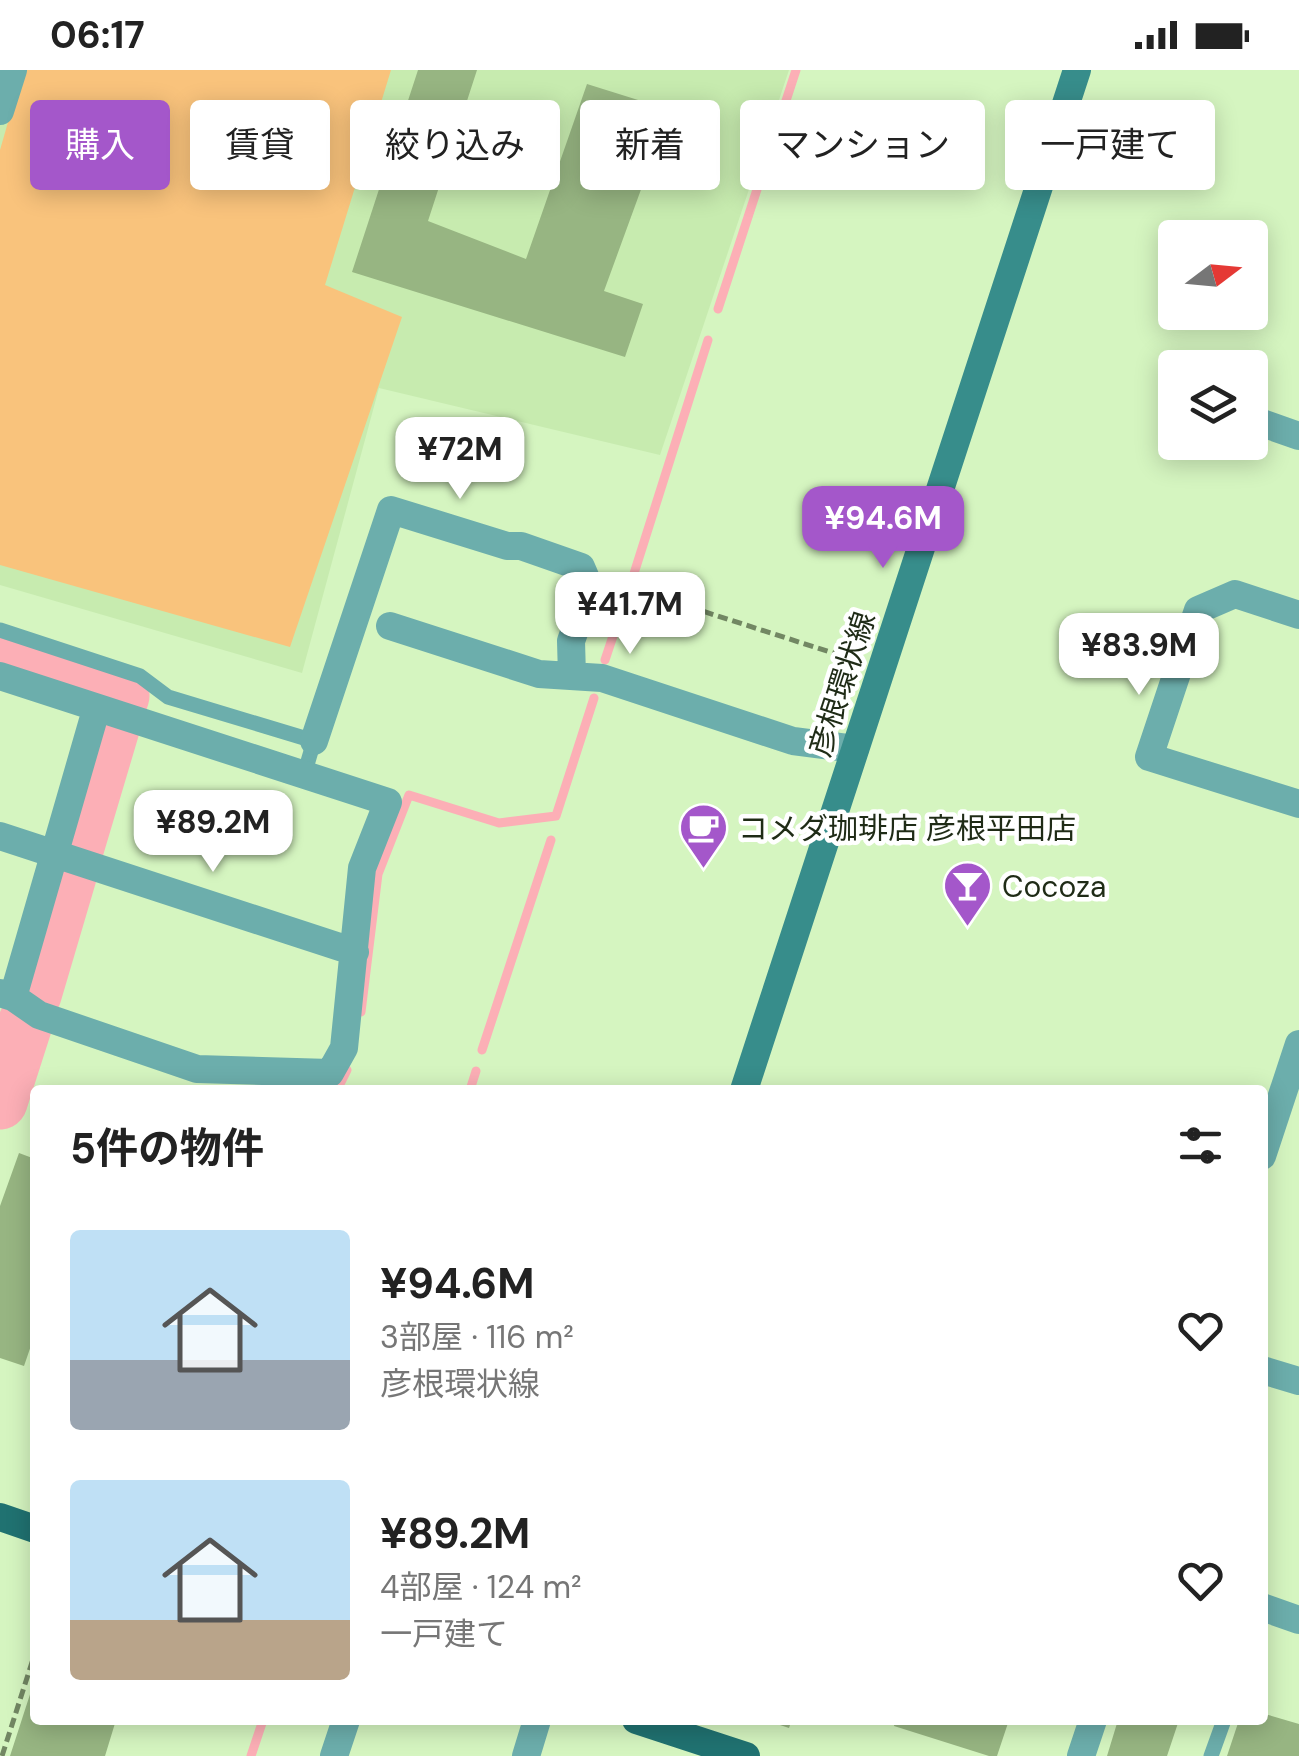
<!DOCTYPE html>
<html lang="ja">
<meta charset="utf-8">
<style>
:root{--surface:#fff;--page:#f6f6f6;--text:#222;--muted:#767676;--accent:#a457ca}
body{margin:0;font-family:"DM Sans","Noto Sans JP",sans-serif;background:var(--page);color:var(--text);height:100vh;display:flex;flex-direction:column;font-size:38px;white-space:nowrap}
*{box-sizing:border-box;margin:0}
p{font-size:32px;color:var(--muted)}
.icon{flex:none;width:55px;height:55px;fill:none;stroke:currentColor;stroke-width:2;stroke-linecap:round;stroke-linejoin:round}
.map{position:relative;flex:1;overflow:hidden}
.panel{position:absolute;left:30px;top:1015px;width:1238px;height:640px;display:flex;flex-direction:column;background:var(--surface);border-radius:10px;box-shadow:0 5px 25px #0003}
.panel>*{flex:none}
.top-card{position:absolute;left:30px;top:30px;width:1240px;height:90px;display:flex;gap:20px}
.needle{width:65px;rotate:74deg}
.controls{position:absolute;left:1158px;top:150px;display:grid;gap:20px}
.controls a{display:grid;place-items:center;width:110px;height:110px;border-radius:10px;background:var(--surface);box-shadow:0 5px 25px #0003;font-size:50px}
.price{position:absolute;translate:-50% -85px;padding:0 22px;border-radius:20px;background:#fff;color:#222;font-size:32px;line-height:65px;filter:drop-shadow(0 2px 5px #0008)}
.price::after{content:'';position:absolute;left:50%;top:60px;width:30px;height:22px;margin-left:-15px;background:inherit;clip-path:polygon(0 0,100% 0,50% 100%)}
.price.active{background:var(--accent);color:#fff}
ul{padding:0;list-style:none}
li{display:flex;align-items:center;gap:30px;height:250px;padding:0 40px}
li span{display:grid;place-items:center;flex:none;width:280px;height:200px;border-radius:10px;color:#555}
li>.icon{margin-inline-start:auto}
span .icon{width:120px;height:120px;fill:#fffc;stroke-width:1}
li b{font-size:42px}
h2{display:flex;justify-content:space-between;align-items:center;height:120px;padding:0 40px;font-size:42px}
.chip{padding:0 35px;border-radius:10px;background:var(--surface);box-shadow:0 5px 25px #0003;font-size:35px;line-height:90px}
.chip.active{background:var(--accent);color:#fff}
.status{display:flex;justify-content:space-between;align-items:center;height:70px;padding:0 50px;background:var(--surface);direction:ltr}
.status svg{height:28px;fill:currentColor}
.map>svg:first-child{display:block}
.built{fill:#c7ebaf}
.green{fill:#f9c37c}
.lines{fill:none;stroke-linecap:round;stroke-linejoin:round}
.stream{stroke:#fcafb6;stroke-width:9}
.river{stroke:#fcafb6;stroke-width:55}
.building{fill:#97b582}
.path{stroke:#728763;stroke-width:5;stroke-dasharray:10 5;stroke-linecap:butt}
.service{stroke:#6caeac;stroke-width:15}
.minor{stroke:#6caeac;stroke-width:28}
.tertiary{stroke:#6caeac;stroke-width:28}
.secondary{stroke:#378d8b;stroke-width:28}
.primary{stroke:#207271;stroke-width:28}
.labels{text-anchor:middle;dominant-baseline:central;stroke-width:9;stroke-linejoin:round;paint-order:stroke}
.street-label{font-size:30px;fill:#1f2b16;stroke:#fff}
.poi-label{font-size:30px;fill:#1f2b16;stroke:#fff;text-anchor:start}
</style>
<div class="status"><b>06:17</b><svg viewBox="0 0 49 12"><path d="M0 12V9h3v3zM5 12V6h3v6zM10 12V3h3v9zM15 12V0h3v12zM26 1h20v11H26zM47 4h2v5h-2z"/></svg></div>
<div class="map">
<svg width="1299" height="1686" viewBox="0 0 1299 1686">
<rect width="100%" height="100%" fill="#d5f5c0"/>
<path class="built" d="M15,0H789L660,385L379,318L302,603L0,515V49Z"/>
<path class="green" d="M23,0H391L325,215L402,247L290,577L0,495V80Z"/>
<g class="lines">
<path class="stream" d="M718,239L796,0
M631,513L708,270
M605,590L625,530
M361,942L378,804L409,725L499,753L556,746L594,628
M482,980L551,770
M337,1020L347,1000
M470,1020L476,1001
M251,1686L263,1650"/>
<path class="river" d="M0,587L122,626L119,635
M76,780L112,659
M34,925L70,803
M0,1032L26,951"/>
</g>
<path class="building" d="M418,0H477L428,151L526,189L587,14L670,40L604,221L643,234L625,287L352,202Z
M19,1083L35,1089V1264L24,1296L0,1288V1136Z
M34,1612L35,1650H116L105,1686H10Z
M1262,1643L1299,1654V1686H1227L1239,1650H1262Z
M804,1650L803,1655L791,1652L789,1658L768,1651Z
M895,1650H1000L1008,1653L997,1686H989L894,1656Z
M1118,1650H1179L1167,1686H1107Z"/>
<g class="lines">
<path class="path" d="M618,514L855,590
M2,1686L35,1583"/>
<path class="service" d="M0,560L140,606L168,627L314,671L304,705
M1211,1686L1224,1650"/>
<path class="minor" d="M0,41L13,0
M1262,353L1299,366
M1299,545L1235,524L1198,540L1149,687L1299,734
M390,556L539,604L602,608L793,671L855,679
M0,606L388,732L362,798L344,978L330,1003L197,999L39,945L13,927L0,923
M314,671L391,440L507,476H521L581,497L590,518L571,571L572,606
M0,766L355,882
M13,927L96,640
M1262,1086L1299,974
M1262,1300L1299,1311
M1262,1537L1299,1550
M334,1686L346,1650
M1081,1686L1093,1650"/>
<path class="tertiary" d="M526,1686L537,1650"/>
<path class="secondary" d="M744,1020L1077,0"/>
<path class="primary" d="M0,1447L35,1459
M636,1650L746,1686"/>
</g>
<defs>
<symbol id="cafe-pin" viewBox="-11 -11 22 30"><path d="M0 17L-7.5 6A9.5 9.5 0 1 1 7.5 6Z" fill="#a457ca" stroke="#fff"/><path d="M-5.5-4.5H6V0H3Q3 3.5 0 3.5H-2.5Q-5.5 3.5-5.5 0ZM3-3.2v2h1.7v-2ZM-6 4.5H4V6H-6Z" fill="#fff"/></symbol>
<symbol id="bar-pin" viewBox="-11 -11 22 30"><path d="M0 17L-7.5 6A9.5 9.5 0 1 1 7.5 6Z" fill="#a457ca" stroke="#fff"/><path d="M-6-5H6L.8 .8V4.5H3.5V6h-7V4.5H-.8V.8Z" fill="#fff"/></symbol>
</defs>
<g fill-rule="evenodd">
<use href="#cafe-pin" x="676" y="730" width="55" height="75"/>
<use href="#bar-pin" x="940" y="788" width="55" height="75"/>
</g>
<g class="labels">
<g class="street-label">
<text transform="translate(842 614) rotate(-72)">彦根環状線</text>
</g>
<g class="poi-label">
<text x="738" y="758">コメダ珈琲店 彦根平田店</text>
<text x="1002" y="816">Cocoza</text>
</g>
</g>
</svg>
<div class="controls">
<a><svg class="needle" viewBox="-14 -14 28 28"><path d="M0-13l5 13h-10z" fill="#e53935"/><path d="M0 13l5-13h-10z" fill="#767676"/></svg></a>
<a><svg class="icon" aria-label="layers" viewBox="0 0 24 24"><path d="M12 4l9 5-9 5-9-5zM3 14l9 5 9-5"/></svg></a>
</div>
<b class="price" style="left:460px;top:432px">¥72M</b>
<b class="price active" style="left:883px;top:501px">¥94.6M</b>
<b class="price" style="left:630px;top:587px">¥41.7M</b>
<b class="price" style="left:1139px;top:628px">¥83.9M</b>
<b class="price" style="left:213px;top:805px">¥89.2M</b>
<div class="top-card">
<a class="chip active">購入</a>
<a class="chip">賃貸</a>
<a class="chip">絞り込み</a>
<a class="chip">新着</a>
<a class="chip">マンション</a>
<a class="chip">一戸建て</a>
</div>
<section class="panel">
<h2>5件の物件<svg class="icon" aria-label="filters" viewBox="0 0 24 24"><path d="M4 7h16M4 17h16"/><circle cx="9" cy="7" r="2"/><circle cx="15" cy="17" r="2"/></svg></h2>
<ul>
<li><span style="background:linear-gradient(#bfe0f5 65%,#9aa5b1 0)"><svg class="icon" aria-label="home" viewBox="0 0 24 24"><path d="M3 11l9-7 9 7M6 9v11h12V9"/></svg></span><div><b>¥94.6M</b><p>3部屋 · 116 m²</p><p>彦根環状線</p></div><svg class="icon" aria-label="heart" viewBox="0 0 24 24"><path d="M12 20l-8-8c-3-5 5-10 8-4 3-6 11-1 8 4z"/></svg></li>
<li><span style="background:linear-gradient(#bfe0f5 70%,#b9a48a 0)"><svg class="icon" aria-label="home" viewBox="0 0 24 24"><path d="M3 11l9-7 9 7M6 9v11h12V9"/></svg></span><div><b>¥89.2M</b><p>4部屋 · 124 m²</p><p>一戸建て</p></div><svg class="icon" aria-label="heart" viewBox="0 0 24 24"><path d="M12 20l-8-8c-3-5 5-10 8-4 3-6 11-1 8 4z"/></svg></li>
</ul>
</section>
</div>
